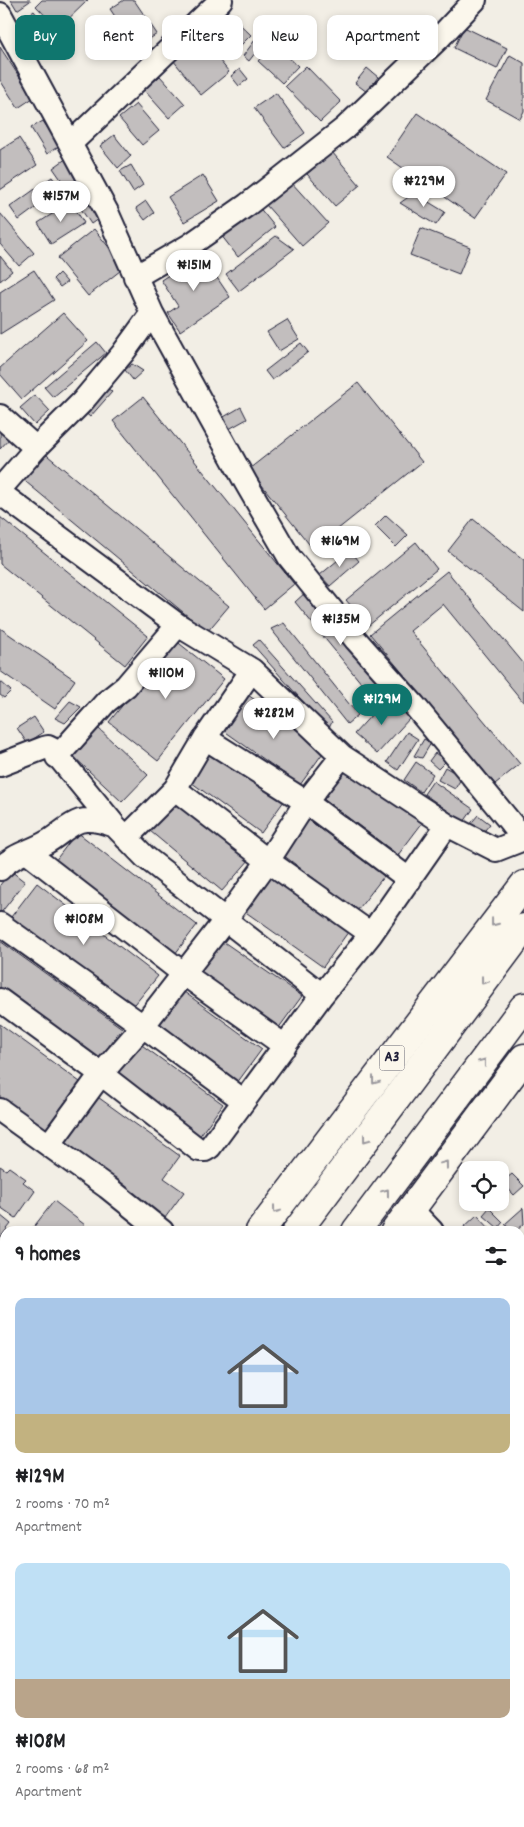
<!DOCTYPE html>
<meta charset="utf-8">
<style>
:root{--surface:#fff;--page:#f2f2f2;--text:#202124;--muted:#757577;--accent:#0f766e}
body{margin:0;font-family:Dekko,sans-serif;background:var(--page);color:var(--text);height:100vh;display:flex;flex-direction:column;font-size:19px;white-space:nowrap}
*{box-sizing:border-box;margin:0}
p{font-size:16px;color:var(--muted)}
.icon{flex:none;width:28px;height:28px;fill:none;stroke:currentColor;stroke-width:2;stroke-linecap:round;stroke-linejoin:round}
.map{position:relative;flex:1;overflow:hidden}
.side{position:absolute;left:0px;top:1226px;width:525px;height:601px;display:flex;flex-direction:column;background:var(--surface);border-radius:15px 15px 0 0;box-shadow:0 2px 8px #0003}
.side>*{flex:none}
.banner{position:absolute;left:15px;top:15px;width:495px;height:45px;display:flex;gap:10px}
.controls{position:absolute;left:459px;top:1161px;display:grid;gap:10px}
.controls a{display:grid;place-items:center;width:50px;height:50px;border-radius:10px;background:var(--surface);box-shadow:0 2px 8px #0003;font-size:25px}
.price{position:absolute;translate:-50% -42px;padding:0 11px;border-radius:18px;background:#fff;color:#222;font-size:16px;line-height:32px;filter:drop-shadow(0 1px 2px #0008)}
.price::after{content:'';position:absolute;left:50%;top:30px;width:15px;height:11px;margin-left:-8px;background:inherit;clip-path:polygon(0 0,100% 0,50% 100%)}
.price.selected{background:var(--accent);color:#fff}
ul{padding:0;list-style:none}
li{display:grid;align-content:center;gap:10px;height:265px;padding:0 15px}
li span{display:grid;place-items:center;height:155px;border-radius:10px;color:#555}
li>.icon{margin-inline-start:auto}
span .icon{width:90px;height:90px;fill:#fffc;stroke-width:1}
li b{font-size:21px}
h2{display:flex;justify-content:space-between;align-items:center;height:60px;padding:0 15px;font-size:21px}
.chip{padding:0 18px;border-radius:10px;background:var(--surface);box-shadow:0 2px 8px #0003;font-size:18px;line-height:45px}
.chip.selected{background:var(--accent);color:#fff}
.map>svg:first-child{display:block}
.building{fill:#c2bebe;stroke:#22223b}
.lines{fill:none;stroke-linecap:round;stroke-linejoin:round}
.street-casing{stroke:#22223b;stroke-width:26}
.primary-casing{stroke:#22223b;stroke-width:31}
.highway-casing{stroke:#22223b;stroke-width:31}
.street{stroke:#fbf7ec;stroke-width:22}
.primary{stroke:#fbf7ec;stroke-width:28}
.highway{stroke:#fbf7ec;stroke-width:28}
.oneway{stroke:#99979c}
.labels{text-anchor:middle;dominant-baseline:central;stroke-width:4;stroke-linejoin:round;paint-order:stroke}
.shield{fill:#fbf7ec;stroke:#636270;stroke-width:1}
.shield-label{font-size:15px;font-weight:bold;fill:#22223b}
</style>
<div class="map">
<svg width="524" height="1827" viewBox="0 0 524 1827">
<rect width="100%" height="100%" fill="#f2eee5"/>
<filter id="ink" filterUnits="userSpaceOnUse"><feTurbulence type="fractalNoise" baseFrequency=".02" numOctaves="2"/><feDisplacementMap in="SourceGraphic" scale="10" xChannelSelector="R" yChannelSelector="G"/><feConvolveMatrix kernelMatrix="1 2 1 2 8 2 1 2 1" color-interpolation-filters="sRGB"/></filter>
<g filter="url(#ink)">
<path class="building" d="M11,0H30V1L17,10Z
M42,0H88L58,29L36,6Z
M124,0H134L157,34L136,48L110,9Z
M220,5L251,35L236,50L205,21Z
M34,11L54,37L43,46L22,20Z
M464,27L507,48L497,69L454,48Z
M258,36L266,39L249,61L243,56Z
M201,38L229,72L201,95L173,60Z
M274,44L298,66L282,83L258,61Z
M0,47L33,98L18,108L0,80Z
M510,55L524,63V111L520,119L486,100Z
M306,66L341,102L320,122L285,86Z
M367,68L378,77L367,92L355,83Z
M240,69L248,79L239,86L231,76Z
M160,76L185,104L169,118L144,90Z
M276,93L305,133L284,148L254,108Z
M136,104L159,131L142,145L119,118Z
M417,113L506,174L475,218L387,157Z
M43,121L59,146L47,154L31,128Z
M114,135L131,156L118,168L100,146Z
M19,138L37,165L0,190V150Z
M332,152L360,185L335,206L307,174Z
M67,158L83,181L69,191L53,168Z
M131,165L143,185L133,192L120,171Z
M203,175L219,201L184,222L168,197Z
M52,177L61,189L19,220L10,207Z
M291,182L328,223L302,246L266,205Z
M414,193L445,212L436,225L400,203Z
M88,195L102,216L91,224L77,203Z
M146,201L154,213L145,220L136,208Z
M71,202L84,223L51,244L38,223Z
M258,206L275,227L238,257L221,235Z
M0,213L34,253L19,266L0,244Z
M421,228L470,247L459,274L410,255Z
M94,229L125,267L88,296L57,258Z
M276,236L294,249L239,291L226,274Z
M201,254L230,297L180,331L168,313L178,306L161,280Z
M0,256L12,271L0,281Z
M34,270L54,300L0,334V292Z
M59,273L67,282L60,287L53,279Z
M63,313L88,341L22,399L0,374V368Z
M287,320L299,339L279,351L267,332Z
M97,342L106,353L53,397L44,387Z
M301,343L308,352L272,380L265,371Z
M132,364L143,371L133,380L125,370Z
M358,383L422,462L313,549L249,469Z
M104,385L112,392L90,417L82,410Z
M35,395L50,411L35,425L20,408Z
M143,397L294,584L264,609L113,421Z
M241,407L247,419L229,429L222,418Z
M0,429L10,438L0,449Z
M42,451L229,606L207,632L20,477Z
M386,515L408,535L396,547L375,526Z
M0,517L148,636L125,665L0,564Z
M473,519L524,560V612L448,551Z
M416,542L437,569L368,626L346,600Z
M350,550L359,561L330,586L320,575Z
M447,571L524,664V703L443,604L410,631L520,764L495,784L370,634Z
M306,592L387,691L375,700L295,602Z
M284,623L358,715L347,724L271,629Z
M0,628L75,680L55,709L0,671Z
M175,640L224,679L158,761L109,722Z
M259,640L332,722L328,730L253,645Z
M0,681L11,691L4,698L0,695Z
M248,695L325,750L300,785L223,730Z
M387,698L410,718L377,754L354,734Z
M70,701L81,707L65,723L55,718Z
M34,717L44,732L27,743L17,728Z
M98,728L148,775L122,802L72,755Z
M407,732L418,739L398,770L387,762Z
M424,739L431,743L422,758L414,756Z
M211,748L284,801L261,833L188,780Z
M435,753L446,761L438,769L429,761Z
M416,762L433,774L421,792L404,780Z
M348,765L423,822L398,855L322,798Z
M445,767L462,777L455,789L438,780Z
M433,781L473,809L464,822L424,794Z
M177,798L250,859L222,891L150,831Z
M478,815L490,824L480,836L468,827Z
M309,820L384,876L357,911L283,855Z
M77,832L197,925L175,954L55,861Z
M269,869L351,928L323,967L240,908Z
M11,871L25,882L0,914V885Z
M37,883L158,976L131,1009L11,917Z
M218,938L302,996L275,1033L192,975Z
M0,941L122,1028L95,1065L0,997Z
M180,989L262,1049L234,1087L151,1028Z
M0,1024L80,1082L45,1130L0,1097Z
M139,1043L223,1104L196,1141L112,1080Z
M95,1095L180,1156L164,1178L184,1192L162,1222L58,1146Z
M0,1166L6,1170L9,1167L26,1179L23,1182L35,1191L16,1218L0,1207Z
M512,1174L524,1186L514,1195L502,1182Z
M54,1201L85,1225L80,1231H34L32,1229Z
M489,1208L503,1222L498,1228L483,1215Z
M523,1208L524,1224L516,1231H511L505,1224Z
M0,1215L11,1224L0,1238Z
M477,1215L492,1231H466L463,1228Z
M4,1254L5,1273L0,1278V1259Z
M520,1262L524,1267V1297L520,1292Z
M5,1297V1335L0,1331V1303Z
M0,1404L5,1406V1436L0,1434Z
M524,1411V1467L520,1462V1415Z
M524,1766V1780L520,1783V1769Z
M8,1822H31L28,1827H9L6,1824Z"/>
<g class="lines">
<defs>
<path id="street" d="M0,14L107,212L152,313L246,483L289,557L356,640L414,705L524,839
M71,143L221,0
M135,277L190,245L247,205L345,128L440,37L475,0
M0,416L36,448
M0,489L36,448L82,402L123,353L152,313
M0,493L178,625L252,670L342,756L447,825L496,850L524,839
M205,738L306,802L410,880
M57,757L106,702L126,686L178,625
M0,765L44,748L48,747L52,749L115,826L145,857L322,995
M175,789L268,861L371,934
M126,838L175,789L205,738L252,670
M28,853L184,974L285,1046
M0,869C12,855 32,851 47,842C58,836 68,825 80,821C92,818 104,822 115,826
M0,924L143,1026L244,1101
M0,1000L101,1074L199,1150H205L210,1147L322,995L371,934L447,825
M0,1110L107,1187L162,1231
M49,1145L101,1074L143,1026L226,919L268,861L306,802L342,756
M411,1209L432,1231
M520,1327L524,1332
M520,1565L524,1570"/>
<path id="primary" d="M260,1231L524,885
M395,1231L524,1058
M0,1575L5,1568
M0,1757L5,1750"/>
<path id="highway" d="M297,1231L524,928
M356,1231L524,1007
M0,1630L5,1623
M0,1708L5,1701"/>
</defs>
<use href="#street" class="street-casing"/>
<use href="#primary" class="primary-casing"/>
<use href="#highway" class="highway-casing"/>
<use href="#street" class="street"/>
<use href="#primary" class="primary"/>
<use href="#highway" class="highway"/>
</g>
<defs><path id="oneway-chevron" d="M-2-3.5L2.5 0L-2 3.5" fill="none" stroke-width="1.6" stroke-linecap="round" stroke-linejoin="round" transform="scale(1.25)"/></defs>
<g class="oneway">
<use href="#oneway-chevron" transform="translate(494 923) rotate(128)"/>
<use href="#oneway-chevron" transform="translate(484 981) rotate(127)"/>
<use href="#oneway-chevron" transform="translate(483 1062) rotate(-53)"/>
<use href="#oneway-chevron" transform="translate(375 1081) rotate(127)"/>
<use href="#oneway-chevron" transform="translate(366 1139) rotate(127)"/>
<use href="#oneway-chevron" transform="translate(445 1164) rotate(-53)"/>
<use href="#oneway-chevron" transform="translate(386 1192) rotate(-53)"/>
<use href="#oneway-chevron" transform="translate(276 1210) rotate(127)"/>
</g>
</g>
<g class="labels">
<rect class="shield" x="379.5" y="1045.5" width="25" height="25" rx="4"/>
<g class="shield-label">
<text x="392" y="1058">A3</text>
</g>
</g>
</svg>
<div class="controls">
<a><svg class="icon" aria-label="locate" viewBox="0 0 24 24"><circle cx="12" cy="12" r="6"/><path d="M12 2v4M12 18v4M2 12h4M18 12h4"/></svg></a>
</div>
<b class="price" style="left:424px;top:208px">₦229M</b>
<b class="price" style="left:61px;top:223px">₦157M</b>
<b class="price" style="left:194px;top:292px">₦151M</b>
<b class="price" style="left:340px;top:568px">₦169M</b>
<b class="price" style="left:341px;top:646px">₦135M</b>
<b class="price" style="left:166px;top:700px">₦110M</b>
<b class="price selected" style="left:382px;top:726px">₦129M</b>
<b class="price" style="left:274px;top:740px">₦282M</b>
<b class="price" style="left:84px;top:946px">₦108M</b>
<div class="banner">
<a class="chip selected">Buy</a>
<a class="chip">Rent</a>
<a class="chip">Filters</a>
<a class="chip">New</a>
<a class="chip">Apartment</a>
</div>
<section class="side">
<h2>9 homes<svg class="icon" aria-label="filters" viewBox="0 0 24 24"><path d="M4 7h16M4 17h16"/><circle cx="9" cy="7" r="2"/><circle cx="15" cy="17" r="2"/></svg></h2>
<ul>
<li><span style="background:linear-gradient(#a9c7e8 75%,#c2b280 0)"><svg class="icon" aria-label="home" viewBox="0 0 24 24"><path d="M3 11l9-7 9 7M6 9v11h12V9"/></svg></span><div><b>₦129M</b><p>2 rooms · 70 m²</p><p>Apartment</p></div></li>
<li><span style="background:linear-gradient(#bfe0f5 75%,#b9a48a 0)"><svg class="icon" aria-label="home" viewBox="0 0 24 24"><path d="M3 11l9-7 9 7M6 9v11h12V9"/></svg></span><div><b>₦108M</b><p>2 rooms · 68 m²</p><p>Apartment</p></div></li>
</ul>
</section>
</div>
